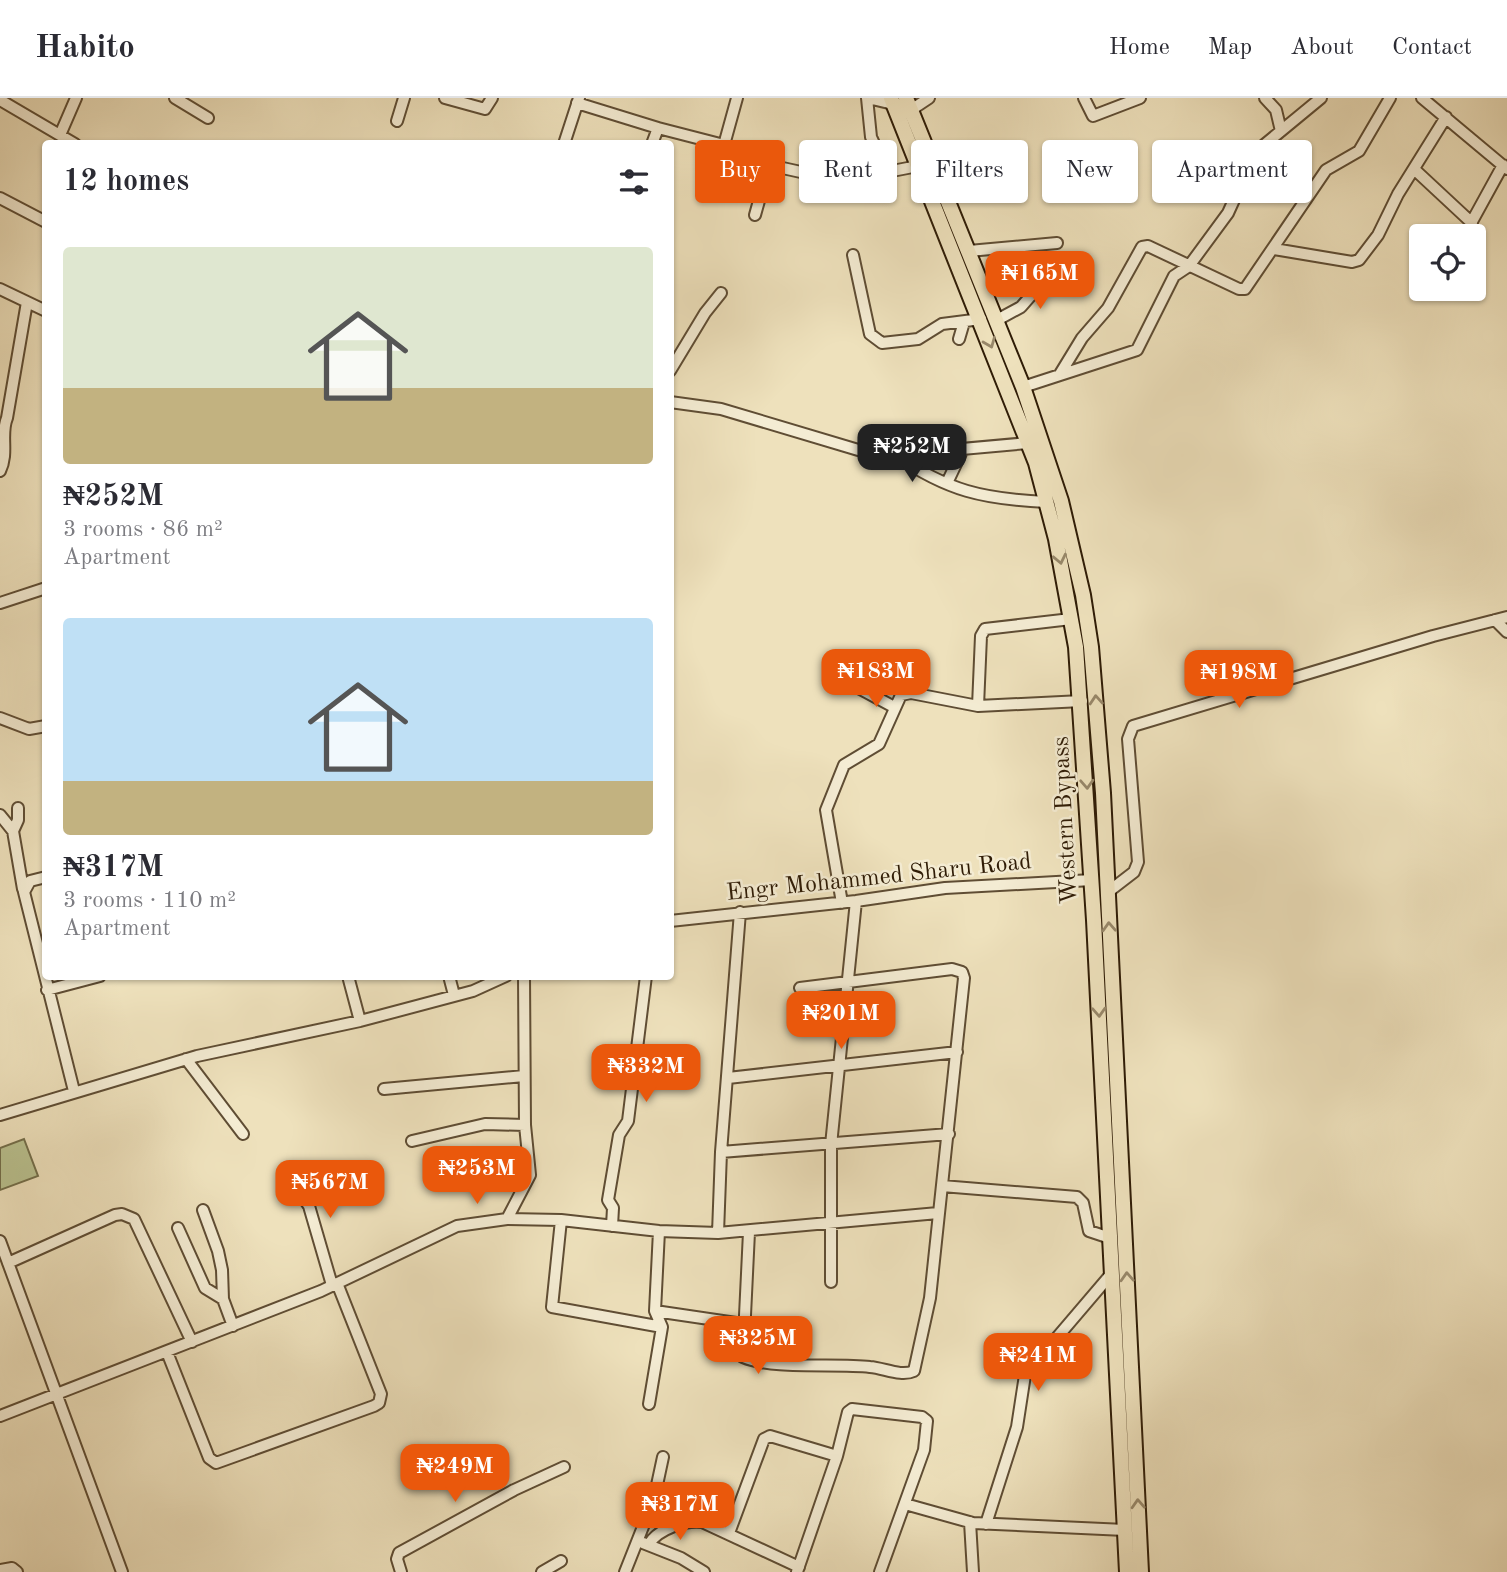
<!DOCTYPE html>
<meta charset="utf-8">
<style>
:root{--surface:#fff;--page:#f2f2f3;--text:#2b2b33;--muted:#7c7c81;--line:#e1e1e2;--accent:#ea580c}
body{margin:0;font-family:"Old Standard TT",serif;background:var(--page);color:var(--text);height:100vh;display:flex;flex-direction:column;font-size:26px;white-space:nowrap}
*{box-sizing:border-box;margin:0}
p{font-size:23px;color:var(--muted)}
.icon{flex:none;width:38px;height:38px;fill:none;stroke:currentColor;stroke-width:2;stroke-linecap:round;stroke-linejoin:round}
.map{position:relative;flex:1;overflow:hidden}
.side{position:absolute;left:42px;top:42px;width:632px;height:840px;display:flex;flex-direction:column;background:var(--surface);border-radius:7px;box-shadow:0 2px 5px #0004}
.side>*{flex:none}
.top-card{position:absolute;left:695px;top:42px;width:665px;height:63px;display:flex;gap:14px}
.buttons{position:absolute;left:1409px;top:126px;display:grid;gap:14px}
.buttons a{display:grid;place-items:center;width:77px;height:77px;border-radius:7px;background:var(--surface);box-shadow:0 2px 5px #0004;font-size:35px}
.price{position:absolute;translate:-50% -60px;padding:0 16px;border-radius:14px;background:var(--accent);color:#fff;font-size:23px;line-height:46px;filter:drop-shadow(0 2px 4px #0008)}
.price::after{content:'';position:absolute;left:50%;top:42px;width:21px;height:16px;margin-left:-10px;background:inherit;clip-path:polygon(0 0,100% 0,50% 100%)}
.price.current{background:#222;color:#fff}
ul{padding:0;list-style:none}
li{display:grid;align-content:center;gap:14px;height:371px;padding:0 21px}
li span{display:grid;place-items:center;height:217px;border-radius:7px;color:#555}
li>.icon{margin-inline-start:auto}
span .icon{width:126px;height:126px;fill:#fffc;stroke-width:1}
li b{font-size:30px}
h2{display:flex;justify-content:space-between;align-items:center;height:84px;padding:0 21px;font-size:30px}
.tag{padding:0 24px;border-radius:7px;background:var(--surface);box-shadow:0 2px 5px #0004;font-size:24px;line-height:63px}
.tag.current{background:var(--accent);color:#fff}
header{display:flex;align-items:center;gap:42px;box-sizing:border-box;height:98px;padding:0 35px;background:var(--surface);border-bottom:2px solid var(--line)}
header strong{font-size:33px}
nav{display:flex;gap:38px;margin-inline-start:auto;font-size:24px}
.map>svg:first-child{display:block}
.green{fill:#bac290;stroke:#746f4b;stroke-width:2}
.lines{fill:none;stroke-linecap:round;stroke-linejoin:round}
.minor-casing{stroke:#5f4d34;stroke-width:14}
.major-casing{stroke:#2f1c06;stroke-width:18}
.minor{stroke:#f4ecd3;stroke-width:10}
.major{stroke:#eee1bc;stroke-width:14}
.oneway{stroke:#98886a}
.labels{text-anchor:middle;dominant-baseline:central;stroke-width:5;stroke-linejoin:round;paint-order:stroke}
.street-label{font-size:24px;fill:#2f1c06;stroke:#f4ecd3}
</style>
<header>
<strong>Habito</strong>
<nav><a>Home</a><a>Map</a><a>About</a><a>Contact</a></nav>
</header>
<div class="map">
<svg width="1507" height="1474" viewBox="0 0 1507 1474">
<rect width="100%" height="100%" fill="#eee1bc"/>
<filter id="stains"><feTurbulence type="fractalNoise" baseFrequency=".00286" numOctaves="4"/><feColorMatrix values="0 0 0 0 .2 0 0 0 0 .09 0 0 0 0 .02 0 0 0 .5 -.17"/></filter>
<radialGradient id="worn" r=".72"><stop offset=".6" stop-color="#630" stop-opacity="0"/><stop offset="1" stop-color="#630" stop-opacity=".3"/></radialGradient>
<path class="green" d="M24,1041L38,1078L0,1092V1050Z"/>
<g class="lines">
<defs>
<path id="minor" d="M175,0L208,20
M445,0L485,11L492,0
M868,0L893,6
M1084,0L1093,18L1140,0
M1265,0L1276,12L1281,33
M1422,0L1507,71
M0,2L75,46
M577,5L658,30
M911,12L929,0
M397,23L404,0
M60,37L76,0
M564,46L579,0
M652,46L658,30L724,47L769,67L878,91L884,84L887,74L871,39L867,0
M724,47L737,0
M1174,61L1235,100
M1414,71L1472,125
M887,74L918,68
M0,100L46,124
M755,117L769,67
M1464,138L1503,67
M1274,151L1352,164L1359,162L1378,137L1398,96L1446,19
M969,153L1057,145
M853,157L870,236L882,245L918,241L942,226L981,221
M0,191L46,213
M997,222L1021,209L1055,170
M959,241L964,224
M670,273L705,215L721,195
M1060,276L1082,240L1108,210L1142,149L1148,148L1239,191H1245L1326,72L1359,53L1390,0
M1023,289L1137,252L1174,178L1189,168L1228,115L1253,60L1264,47L1321,0
M670,304L721,311L865,354L895,357L1028,345
M895,357C948,393 983,401 1046,404
M0,373C9,355 0,336 7,320L27,204
M947,385L963,351
M0,505L46,490
M1495,522L1507,534
M829,574L894,609
M978,608L981,538L985,531L1071,521
M0,620L29,631L46,628
M0,717L13,733L23,791
M13,733L18,722V710
M46,779L30,783L24,794L74,993
M1108,794L1134,774L1138,764L1128,641L1133,628L1433,538L1507,519
M842,805L826,712L844,667L879,646L901,597L911,595L978,608L1082,603
M670,823L856,803L945,790L1092,782
M348,878L360,923
M449,878L454,897
M47,892L100,878
M186,961L243,1036
M728,980L957,954
M384,991L524,978
M0,1017L197,958L360,923L473,893L506,878
M412,1043L485,1026L525,1027
M721,1054L949,1036
M288,1077L309,1108L332,1187
M942,1088L1077,1099L1083,1105L1089,1133L1110,1140
M203,1112L218,1153L222,1172L223,1201L233,1228
M507,1121L530,1077L525,1027L524,878
M561,1122L552,1209L662,1229
M612,1128L613,1110L608,1102L619,1037L628,1023L646,878
M178,1130L205,1190L223,1201
M749,1134L743,1259C772,1272 837,1265 870,1269C884,1270 901,1279 914,1273L930,1200L964,880L962,874L952,871L800,890
M718,1135L721,1054L740,814
M0,1143L122,1474
M8,1165L115,1117L122,1116L134,1121L192,1244
M831,1184V1047L856,803
M655,1213L743,1226
M167,1254L209,1360L216,1365L374,1308L379,1305L381,1296L337,1185
M649,1306L662,1229L655,1213L659,1133
M0,1318L321,1193L457,1128L507,1121L561,1122L659,1133L718,1135L938,1115
M905,1406L973,1425L1125,1432
M970,1424L973,1474
M986,1426L1017,1329L1025,1277L1112,1175
M729,1435L764,1341L770,1338L837,1358
M643,1445L681,1460L704,1474
M649,1446C658,1431 685,1422 702,1424L799,1469
M0,1472L12,1470L17,1474
M401,1474L397,1461L399,1455L514,1392L564,1369
M542,1474L561,1463
M625,1474L654,1401L663,1359
M797,1474L837,1358L848,1314L852,1311L922,1319L927,1323L924,1352L880,1474"/>
<path id="major" d="M891,0L1036,365L1056,441L1076,549L1094,822L1127,1474
M906,0L1023,289L1061,403L1083,497L1091,549L1103,695L1141,1474"/>
</defs>
<use href="#minor" class="minor-casing"/>
<use href="#major" class="major-casing"/>
<use href="#minor" class="minor"/>
<use href="#major" class="major"/>
</g>
<defs><path id="oneway-chevron" d="M-2-3.5L2.5 0L-2 3.5" fill="none" stroke-width="1.6" stroke-linecap="round" stroke-linejoin="round" transform="scale(1.75)"/></defs>
<g class="oneway">
<use href="#oneway-chevron" transform="translate(990 245) rotate(68)"/>
<use href="#oneway-chevron" transform="translate(1060 461) rotate(78)"/>
<use href="#oneway-chevron" transform="translate(1096 602) rotate(-94)"/>
<use href="#oneway-chevron" transform="translate(1087 686) rotate(87)"/>
<use href="#oneway-chevron" transform="translate(1109 829) rotate(-93)"/>
<use href="#oneway-chevron" transform="translate(1099 914) rotate(87)"/>
<use href="#oneway-chevron" transform="translate(1127 1179) rotate(-93)"/>
<use href="#oneway-chevron" transform="translate(1138 1406) rotate(-93)"/>
</g>
<g class="labels">
<g class="street-label">
<text transform="translate(1066 722) rotate(-93)">Western Bypass</text>
<text transform="translate(879 780) rotate(-6)">Engr Mohammed Sharu Road</text>
</g>
</g>
<rect width="100%" height="100%" filter="url(#stains)"/>
<rect width="100%" height="100%" fill="url(#worn)"/>
</svg>
<div class="buttons">
<a><svg class="icon" aria-label="locate" viewBox="0 0 24 24"><circle cx="12" cy="12" r="6"/><path d="M12 2v4M12 18v4M2 12h4M18 12h4"/></svg></a>
</div>
<b class="price" style="left:1040px;top:213px">₦165M</b>
<b class="price current" style="left:912px;top:386px">₦252M</b>
<b class="price" style="left:876px;top:611px">₦183M</b>
<b class="price" style="left:1239px;top:612px">₦198M</b>
<b class="price" style="left:841px;top:953px">₦201M</b>
<b class="price" style="left:646px;top:1006px">₦332M</b>
<b class="price" style="left:477px;top:1108px">₦253M</b>
<b class="price" style="left:330px;top:1122px">₦567M</b>
<b class="price" style="left:758px;top:1278px">₦325M</b>
<b class="price" style="left:1038px;top:1295px">₦241M</b>
<b class="price" style="left:455px;top:1406px">₦249M</b>
<b class="price" style="left:680px;top:1444px">₦317M</b>
<div class="top-card">
<a class="tag current">Buy</a>
<a class="tag">Rent</a>
<a class="tag">Filters</a>
<a class="tag">New</a>
<a class="tag">Apartment</a>
</div>
<section class="side">
<h2>12 homes<svg class="icon" aria-label="filters" viewBox="0 0 24 24"><path d="M4 7h16M4 17h16"/><circle cx="9" cy="7" r="2"/><circle cx="15" cy="17" r="2"/></svg></h2>
<ul>
<li><span style="background:linear-gradient(#dfe7d0 65%,#c2b280 0)"><svg class="icon" aria-label="home" viewBox="0 0 24 24"><path d="M3 11l9-7 9 7M6 9v11h12V9"/></svg></span><div><b>₦252M</b><p>3 rooms · 86 m²</p><p>Apartment</p></div></li>
<li><span style="background:linear-gradient(#bfe0f5 75%,#c2b280 0)"><svg class="icon" aria-label="home" viewBox="0 0 24 24"><path d="M3 11l9-7 9 7M6 9v11h12V9"/></svg></span><div><b>₦317M</b><p>3 rooms · 110 m²</p><p>Apartment</p></div></li>
</ul>
</section>
</div>
